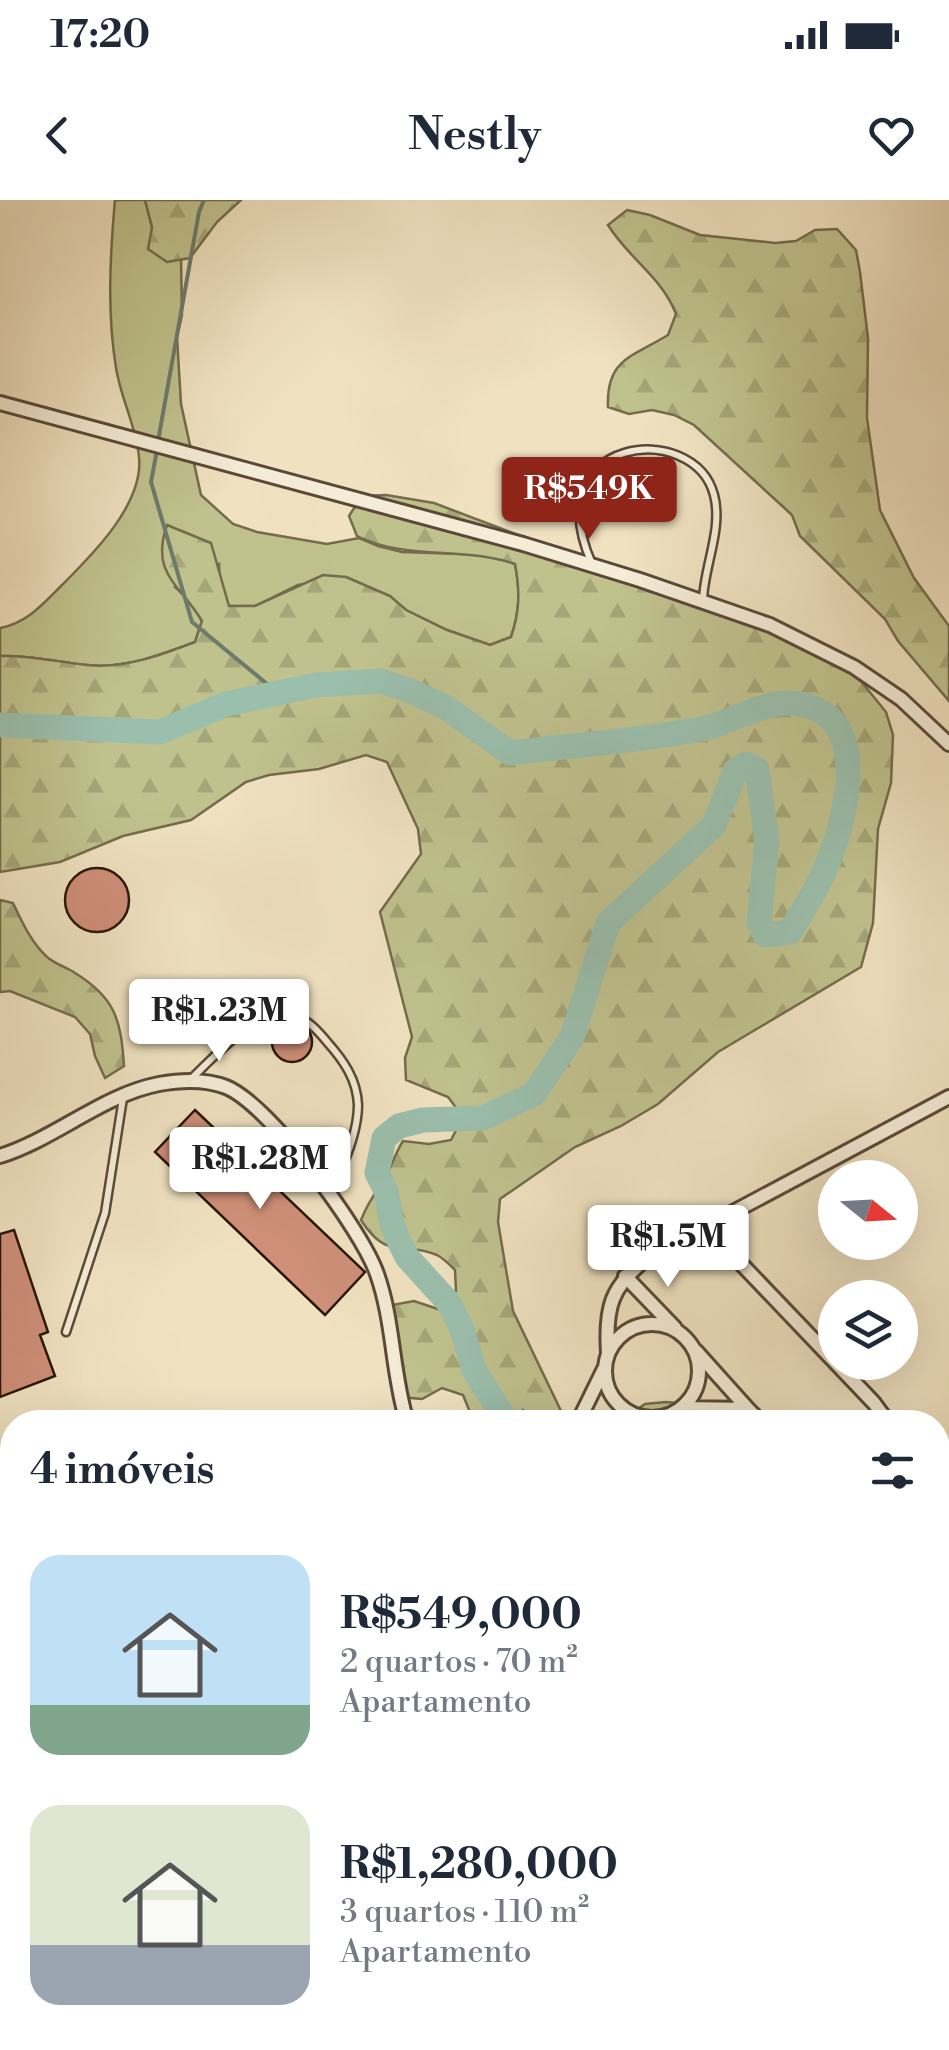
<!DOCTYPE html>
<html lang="pt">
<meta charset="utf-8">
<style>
:root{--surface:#fff;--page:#f6f6f7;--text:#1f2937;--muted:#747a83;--accent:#8f2418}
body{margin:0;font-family:"Libre Bodoni",serif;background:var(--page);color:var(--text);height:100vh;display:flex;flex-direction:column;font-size:38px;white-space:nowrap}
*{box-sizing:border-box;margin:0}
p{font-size:32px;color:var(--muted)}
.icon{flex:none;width:55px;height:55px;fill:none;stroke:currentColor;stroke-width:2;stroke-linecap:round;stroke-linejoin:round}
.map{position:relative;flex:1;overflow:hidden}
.sheet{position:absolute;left:0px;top:1210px;width:950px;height:640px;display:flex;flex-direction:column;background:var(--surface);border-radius:40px 40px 0 0;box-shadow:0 10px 40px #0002}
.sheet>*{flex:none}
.needle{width:65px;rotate:108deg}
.fabs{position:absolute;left:818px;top:960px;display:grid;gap:20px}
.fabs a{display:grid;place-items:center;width:100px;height:100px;border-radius:50%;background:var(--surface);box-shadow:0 10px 40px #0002;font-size:50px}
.price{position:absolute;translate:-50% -85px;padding:0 22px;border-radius:10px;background:#fff;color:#222;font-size:32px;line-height:65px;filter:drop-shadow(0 2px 5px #0008)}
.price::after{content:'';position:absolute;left:50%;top:60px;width:30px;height:22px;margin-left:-15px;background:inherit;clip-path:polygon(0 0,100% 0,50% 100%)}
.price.selected{background:var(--accent);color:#fff}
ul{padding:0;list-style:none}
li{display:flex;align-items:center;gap:30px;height:250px;padding:0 30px}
li span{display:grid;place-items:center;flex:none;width:280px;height:200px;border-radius:30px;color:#555}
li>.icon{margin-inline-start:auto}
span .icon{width:120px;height:120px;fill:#fffc;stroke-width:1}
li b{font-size:42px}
h2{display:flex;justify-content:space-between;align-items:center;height:120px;padding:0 30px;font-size:42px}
.status{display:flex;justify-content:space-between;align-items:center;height:70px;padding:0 50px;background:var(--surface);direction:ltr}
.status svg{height:28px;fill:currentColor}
header{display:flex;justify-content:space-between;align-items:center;height:130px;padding:0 30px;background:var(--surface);font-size:45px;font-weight:700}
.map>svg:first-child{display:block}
.green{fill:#c0c28e;stroke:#746c4c;stroke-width:2.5}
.forest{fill:url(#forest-firs);stroke:#746c4c;stroke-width:2.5}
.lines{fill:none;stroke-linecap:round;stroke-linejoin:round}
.stream{stroke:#6d7b6c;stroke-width:4}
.river{stroke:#9bbfad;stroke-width:25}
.building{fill:#cf8f79;stroke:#28160b;stroke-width:2.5}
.lane-casing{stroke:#5a4938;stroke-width:11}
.street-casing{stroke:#5a4938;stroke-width:18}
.highway-casing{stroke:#28160b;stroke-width:28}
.lane{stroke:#f5ecd7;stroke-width:6}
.street{stroke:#f5ecd7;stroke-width:12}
.highway{stroke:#e8c180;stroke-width:22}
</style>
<div class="status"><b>17:20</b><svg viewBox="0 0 49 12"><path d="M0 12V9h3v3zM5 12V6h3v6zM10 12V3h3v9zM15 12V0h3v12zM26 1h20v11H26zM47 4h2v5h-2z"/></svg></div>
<header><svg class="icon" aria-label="back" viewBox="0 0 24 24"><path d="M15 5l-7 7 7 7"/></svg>Nestly<svg class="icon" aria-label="heart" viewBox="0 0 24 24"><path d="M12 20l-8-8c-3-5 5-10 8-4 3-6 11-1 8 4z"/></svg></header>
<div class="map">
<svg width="949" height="1850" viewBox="0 0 949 1850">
<defs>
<pattern id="forest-firs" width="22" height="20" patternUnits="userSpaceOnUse" patternTransform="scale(2.5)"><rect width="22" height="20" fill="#c0c28e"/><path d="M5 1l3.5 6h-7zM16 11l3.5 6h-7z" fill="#a5a679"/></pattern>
</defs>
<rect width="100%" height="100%" fill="#f0e2c1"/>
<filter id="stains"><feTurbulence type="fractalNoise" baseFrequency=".002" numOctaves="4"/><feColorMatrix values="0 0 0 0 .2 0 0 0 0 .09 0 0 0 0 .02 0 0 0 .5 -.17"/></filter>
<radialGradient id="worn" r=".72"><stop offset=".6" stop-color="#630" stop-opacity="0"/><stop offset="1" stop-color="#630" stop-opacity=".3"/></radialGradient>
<path class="green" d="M115,0H145L152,27L181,59L182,115L177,137L181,204L201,295L233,324L257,332L327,344L359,338L378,346L402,352L491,355L515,364C520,390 520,411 511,437L490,445L447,430L406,410L390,396L346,377L298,385L255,406H228L220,385L219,364L175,387L191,402L202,421L195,442C161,455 124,469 87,465C58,462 30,455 0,456V428C27,423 43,404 62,385C92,355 144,304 139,257C136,226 121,199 116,168C107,113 110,56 115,0Z"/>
<path class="forest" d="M145,0H241L217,22L190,58L167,62L148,49L152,27Z
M627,10L650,15L700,35L775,43L796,41L815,30L837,29L856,50L860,72L868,138L867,218L880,310L914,378L949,426V501L898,441L885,419L800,336L792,315L694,225L674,215L652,210L629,214L608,207C606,159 632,157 668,135L676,114C662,77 628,58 608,25Z
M386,295L434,303L836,456L856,475L886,512L893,535L891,583L878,629L873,723L861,767L718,852L658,904L621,926L575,947L500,999L498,1022L513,1111L563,1215L576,1222H531L523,1210L512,1222H474L463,1195L442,1188L422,1199L399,1197L385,1126L392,1105L414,1101L438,1109L456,1091L455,1070C450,1065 443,1058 437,1055C401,1040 387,1061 361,1020C367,1005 372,997 381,985C390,972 394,955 403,941L429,944L451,940L463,917L448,897L406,880L405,858L412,837L380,712L421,654L418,629L387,562L366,555L319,569L269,575L246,582L191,620L123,636L60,662L0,672V456C30,455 58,462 87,465C124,469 161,455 195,442L202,421C180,384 150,374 167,325L211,343L229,406H255L323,375L346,377L390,396L406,410L447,430L490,445L511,437C520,411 520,390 515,364C463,346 408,361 357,336L349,316L362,296Z
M0,700L13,703C22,722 31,742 47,757C55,764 66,767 75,773C116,798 121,821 124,866L105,878L95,856L90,834L75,817L10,791L0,792Z
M666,1202L713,1206L753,1222H620L645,1204Z
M949,1531V1615L938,1631V1536Z"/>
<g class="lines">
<path class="stream" d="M158,241L199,12L204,0
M157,250L151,282L192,422L278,493
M260,1850L270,1838"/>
<path class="river" d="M0,525L160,532L226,504L316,485L381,481L411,491L447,508L510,553C574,545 639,541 701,529C728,524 763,502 789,503C877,507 847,619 824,672C815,692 802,712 790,732L765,735L759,723L767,641L757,569L746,564L736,570L714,625L608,723L572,837L534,894L483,918L423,920L399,926L384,938L377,973L386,991L392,1024L399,1041L407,1057L449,1103L462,1129L474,1170L507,1222
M938,1553L949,1550"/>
</g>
<path class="building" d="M65 700a32 32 0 1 1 64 0a32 32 0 1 1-64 0Z
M272 842a20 20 0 1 1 40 0a20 20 0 1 1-40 0Z
M195,910L365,1072L325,1115L155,952Z
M14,1030L48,1132L40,1135L55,1176L0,1197V1034Z"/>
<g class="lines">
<defs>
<path id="lane" d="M592,364C535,236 694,219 714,295C723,329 704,366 703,400
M191,879C214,857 257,808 292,815C307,818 319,832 328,843C344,861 357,880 358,905C358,935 342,966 332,993
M66,1132L105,1013L123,898"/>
<path id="street" d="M0,203L523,344L640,380L770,425L854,467L901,499L949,544
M0,956C55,939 102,895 159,884C181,880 205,879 226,887C269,904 362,1030 377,1074C394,1122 392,1174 407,1222
M707,1028L835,1162
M625,1076L675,1128
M605 1171a47 47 0 1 1 94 0a47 47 0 1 1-94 0Z
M696,1151L748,1209
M608,1153C605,1107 611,1087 647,1058L949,897
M835,1162L874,1203L888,1222
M682,1208L748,1209L761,1222
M578,1222L604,1169
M598,1222L635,1217
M938,1449V1468
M0,1578L12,1579
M511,1838L522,1850
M108,1850L120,1838
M407,1850L413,1838"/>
<path id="highway" d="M938,1677L949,1661
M938,1745L949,1725
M483,1838L488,1850
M785,1850L801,1838
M814,1850L823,1838
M843,1850L853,1838
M868,1850L876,1838"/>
</defs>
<use href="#lane" class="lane-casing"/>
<use href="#street" class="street-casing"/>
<use href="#highway" class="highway-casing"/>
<use href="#lane" class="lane"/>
<use href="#street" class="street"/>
<use href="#highway" class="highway"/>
</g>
<rect width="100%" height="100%" filter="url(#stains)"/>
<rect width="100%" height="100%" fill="url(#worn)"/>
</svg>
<div class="fabs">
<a><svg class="needle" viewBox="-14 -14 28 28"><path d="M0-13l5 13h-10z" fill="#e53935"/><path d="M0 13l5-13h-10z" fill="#747a83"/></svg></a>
<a><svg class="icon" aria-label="layers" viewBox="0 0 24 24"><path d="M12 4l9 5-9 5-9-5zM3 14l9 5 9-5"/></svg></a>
</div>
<b class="price selected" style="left:589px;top:342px">R$549K</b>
<b class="price" style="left:219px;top:864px">R$1.23M</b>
<b class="price" style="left:260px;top:1012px">R$1.28M</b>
<b class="price" style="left:668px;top:1090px">R$1.5M</b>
<section class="sheet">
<h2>4 imóveis<svg class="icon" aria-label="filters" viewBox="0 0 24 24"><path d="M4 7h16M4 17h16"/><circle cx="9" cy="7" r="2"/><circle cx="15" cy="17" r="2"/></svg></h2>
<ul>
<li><span style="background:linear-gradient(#bfe0f5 75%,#7fa58c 0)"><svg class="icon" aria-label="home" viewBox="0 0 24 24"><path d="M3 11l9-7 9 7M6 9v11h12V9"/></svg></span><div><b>R$549,000</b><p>2 quartos · 70 m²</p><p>Apartamento</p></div></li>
<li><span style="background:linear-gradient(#dfe7d0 70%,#9aa5b1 0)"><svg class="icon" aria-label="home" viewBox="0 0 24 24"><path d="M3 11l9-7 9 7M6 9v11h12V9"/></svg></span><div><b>R$1,280,000</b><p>3 quartos · 110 m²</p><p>Apartamento</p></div></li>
</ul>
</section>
</div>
